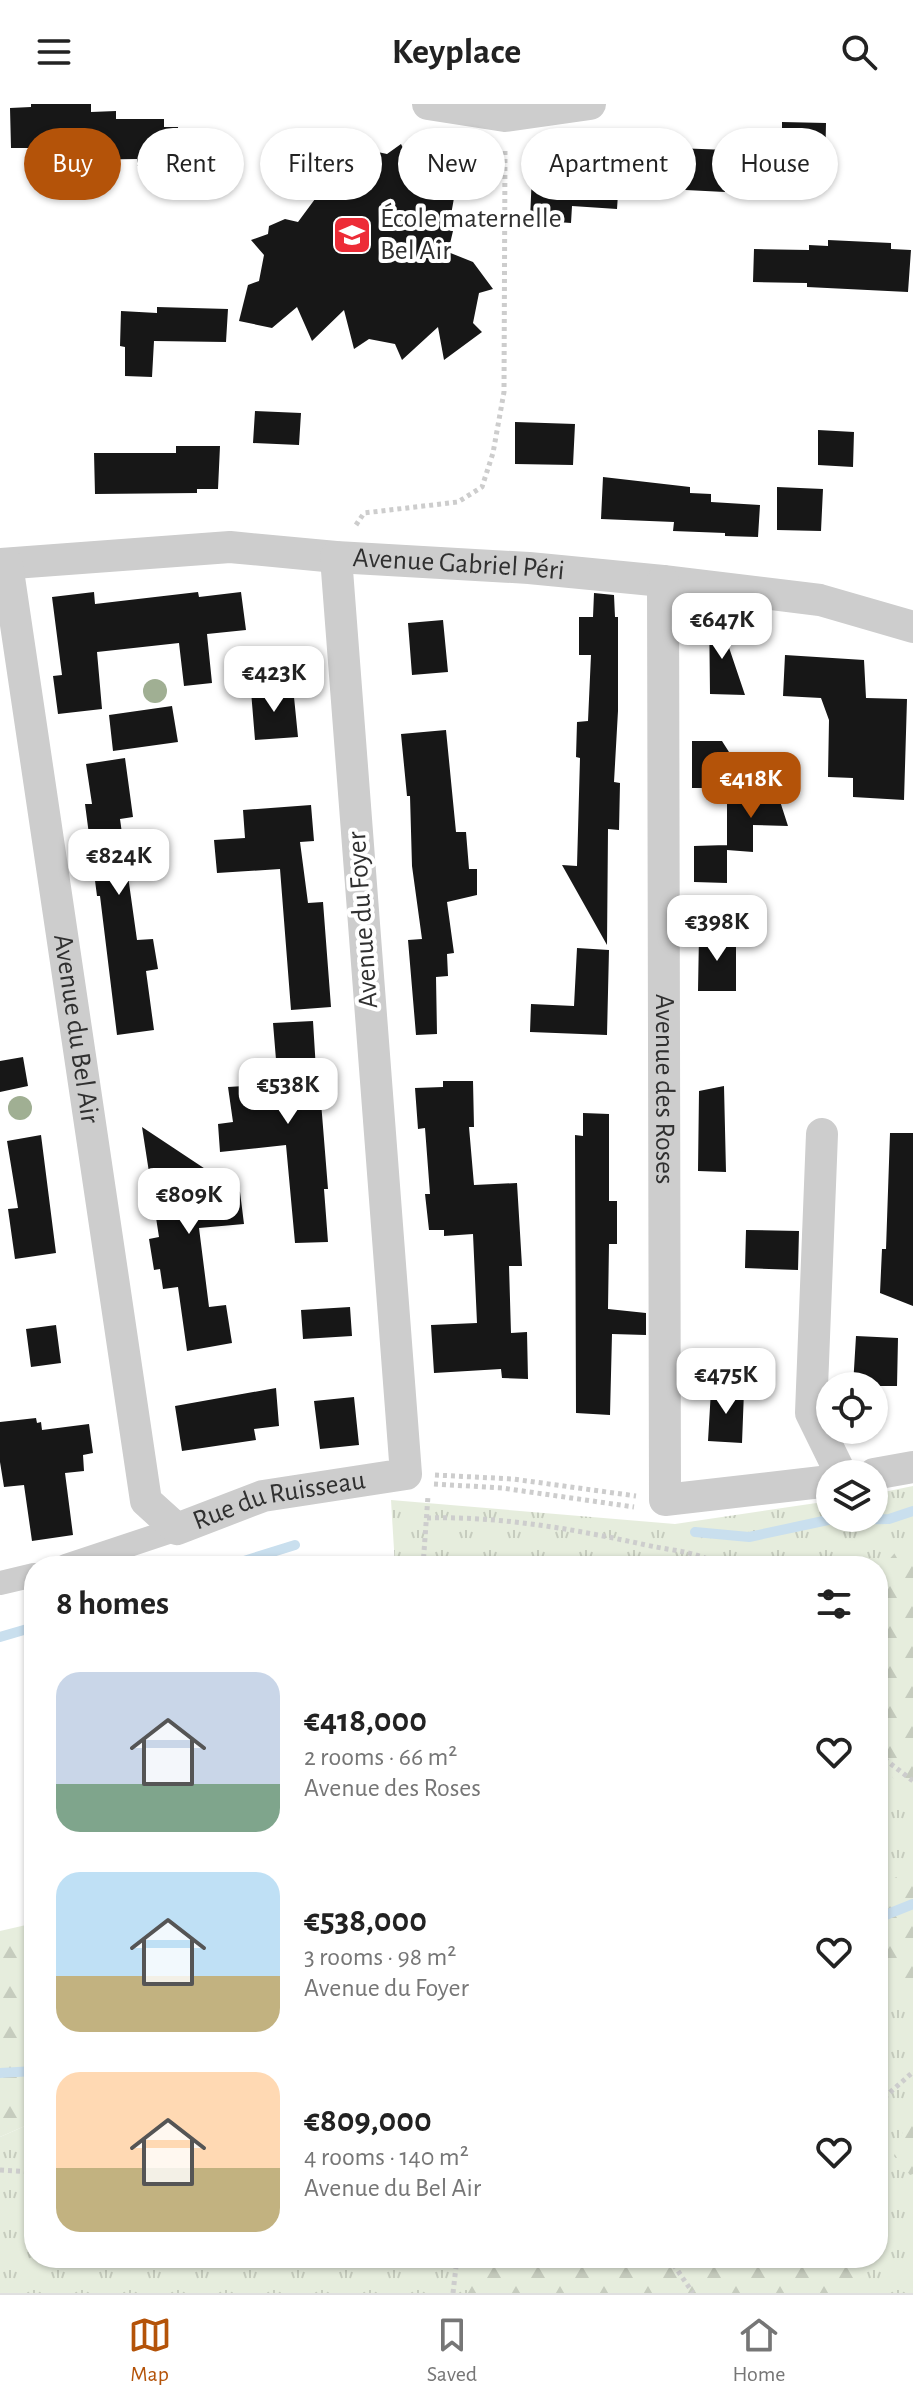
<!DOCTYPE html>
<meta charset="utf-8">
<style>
:root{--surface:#fff;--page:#f2f2f2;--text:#222;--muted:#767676;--line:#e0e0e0;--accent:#b45309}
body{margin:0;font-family:"Alegreya Sans",sans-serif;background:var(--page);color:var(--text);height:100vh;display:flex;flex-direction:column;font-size:30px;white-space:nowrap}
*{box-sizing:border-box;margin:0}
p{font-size:26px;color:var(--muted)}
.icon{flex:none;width:44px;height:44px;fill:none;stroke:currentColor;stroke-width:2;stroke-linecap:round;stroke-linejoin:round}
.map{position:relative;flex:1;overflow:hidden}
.details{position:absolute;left:24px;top:1452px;width:864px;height:712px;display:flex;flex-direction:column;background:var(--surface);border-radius:32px;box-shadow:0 2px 6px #0004}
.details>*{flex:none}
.top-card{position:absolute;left:24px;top:24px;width:866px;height:72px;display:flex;gap:16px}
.fabs{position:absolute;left:816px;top:1268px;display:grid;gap:16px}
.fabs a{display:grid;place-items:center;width:72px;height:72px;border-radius:50%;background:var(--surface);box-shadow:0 2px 6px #0004;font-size:40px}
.price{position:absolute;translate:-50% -68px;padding:0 18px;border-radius:16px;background:#fff;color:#222;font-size:26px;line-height:52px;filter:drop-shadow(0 2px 4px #0008)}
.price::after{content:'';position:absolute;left:50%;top:48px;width:24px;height:18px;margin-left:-12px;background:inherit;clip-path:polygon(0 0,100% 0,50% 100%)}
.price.selected{background:var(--accent);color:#fff}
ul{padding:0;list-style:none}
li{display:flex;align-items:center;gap:24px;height:200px;padding:0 32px}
li span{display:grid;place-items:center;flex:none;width:224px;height:160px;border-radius:24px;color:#555}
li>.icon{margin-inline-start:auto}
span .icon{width:96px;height:96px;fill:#fffc;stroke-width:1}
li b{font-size:34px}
h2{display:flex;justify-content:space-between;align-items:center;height:96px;padding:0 32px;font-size:34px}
.tag{padding:0 28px;border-radius:36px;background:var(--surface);box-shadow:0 2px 6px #0004;font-size:28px;line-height:72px}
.tag.selected{background:var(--accent);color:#fff}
header{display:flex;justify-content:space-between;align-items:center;height:104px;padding:0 32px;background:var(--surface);font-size:36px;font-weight:700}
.tab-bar{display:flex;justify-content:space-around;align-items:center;height:112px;border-top:2px solid var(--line);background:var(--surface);font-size:22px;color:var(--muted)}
.tab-bar a{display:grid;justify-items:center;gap:4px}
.tab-bar .selected{color:var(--accent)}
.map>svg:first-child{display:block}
.grass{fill:url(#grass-tufts)}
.forest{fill:url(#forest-firs)}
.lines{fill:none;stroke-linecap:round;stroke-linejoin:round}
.stream{stroke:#c9dfee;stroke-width:10}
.building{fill:#171717}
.path{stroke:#cdcdcd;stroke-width:5;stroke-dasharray:4 4;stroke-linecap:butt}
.pedestrian{stroke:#cdcdcd;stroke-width:24}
.minor{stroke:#cdcdcd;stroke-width:32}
.tree{fill:#a0af93}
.labels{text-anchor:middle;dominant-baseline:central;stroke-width:8;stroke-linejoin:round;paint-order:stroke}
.poi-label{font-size:28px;fill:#303030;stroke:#fff;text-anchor:start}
.street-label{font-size:28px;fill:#303030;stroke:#fff}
</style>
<header><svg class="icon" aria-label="menu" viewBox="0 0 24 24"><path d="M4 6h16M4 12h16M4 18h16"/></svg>Keyplace<svg class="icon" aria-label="search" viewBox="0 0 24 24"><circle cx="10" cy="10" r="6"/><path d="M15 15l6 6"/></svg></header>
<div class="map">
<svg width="913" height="2189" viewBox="0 0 913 2189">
<defs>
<pattern id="grass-tufts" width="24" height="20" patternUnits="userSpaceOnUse" patternTransform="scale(2)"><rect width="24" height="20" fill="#e6eddd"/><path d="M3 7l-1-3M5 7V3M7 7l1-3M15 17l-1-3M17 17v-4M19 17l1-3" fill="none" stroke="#c6ccbe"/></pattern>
<pattern id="forest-firs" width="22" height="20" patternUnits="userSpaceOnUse" patternTransform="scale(2)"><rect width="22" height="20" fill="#e6eddd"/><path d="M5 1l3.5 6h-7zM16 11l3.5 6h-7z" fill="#c6ccbe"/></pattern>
</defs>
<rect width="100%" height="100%" fill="#fff"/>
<path class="grass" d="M913,1382V2189H0V2033L34,2018V2154H878V1462H395L391,1396L675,1420L830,1397V1414H874V1390Z"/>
<path class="forest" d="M913,1439V1699L878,1655V1468L901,1442Z
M913,1765V1884L878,1874V1782Z
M34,1814V2018L0,2033V1827L26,1821Z
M913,2007V2070L910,2071L894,2052L906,2019Z
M470,2154H856L861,2189H467Z"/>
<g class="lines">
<path class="stream" d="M695,1428L749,1433L828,1416L889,1415L913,1407
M228,1462L295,1441
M0,1533L34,1523
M878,1814L913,1800
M0,1969L34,1967"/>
</g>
<path class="building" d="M31,0H91V8L116,7V15H164V23H178L179,62H137V55L74,56L73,44H11L10,4L31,3Z
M782,18L826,19L825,68L782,66Z
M355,30L359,44L387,50L401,40L416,70L443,50L452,64L460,66L459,74L465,84L454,94L449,122L453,127L448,148L473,158L493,185L479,189L473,219L482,228L444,256L438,223L402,256L395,240L369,235L354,245L344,206L312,237L297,203L272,224L239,217L248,181L259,177L264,151L251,136L268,130L269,122L285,115L298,118L315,95L321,93L328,66L322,59L323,38L340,40Z
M650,43L727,46L725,88L666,85V93L618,90L617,105L572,102L571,119L530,116L532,69L556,70L557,62L597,65L598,59L632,60V48L649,49Z
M828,136L891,139V145L911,146L908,188L807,183V179L753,178L754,145L809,146V141L828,142Z
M157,203L228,205L226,238L154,237L152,273L125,272V243L120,242L121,207L157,209Z
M255,307L301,309L299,341L253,339Z
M515,318L575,320L573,361L515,360Z
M818,326L854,328L853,363L818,361Z
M176,342H220L218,385H197V389L95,390L94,349H176Z
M603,373L690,383V389L711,390V398L760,401L758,433L725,432V429L673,427L674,418L601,415Z
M777,383L823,385L821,427L777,426Z
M94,488L95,500L198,488L199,493L241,488L246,526L207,530L212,579L184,582L179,539L97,548L102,605L58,610L53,572L62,571L52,493Z
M594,489L614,491L615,513H618V607L614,678L620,679L619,726L608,725L607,841L562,761L577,762L580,654L576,653L577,618L588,617L591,551H579V513H593Z
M709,502H715L745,591L710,590Z
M443,516L448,568L412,571L408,519Z
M785,551L864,556L866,594L907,595L904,696L853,693V674L828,673L829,616L821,594L783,592Z
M293,583L298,633L255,636L251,587Z
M172,602L178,638L113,647L109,611Z
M446,626L456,728H466L469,765H477V791L447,798L454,849L447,850L448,872L436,873L437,930L416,931L408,836L422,835L412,762L410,692H407L401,630Z
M692,637H722L729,648L728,684H692Z
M125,654L133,713L120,715L137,836L153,835L158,865L146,867L154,926L117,931L100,792H97L85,700H92L86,660Z
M727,694H779L788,722L753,721V748L727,746Z
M311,701L314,737L300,738L308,799L323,798L331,903L291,906L280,765L217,769L214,736L245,734L243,706Z
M727,741V779L694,778V742Z
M699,831H736V887H698Z
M577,844L609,846L607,931L530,928L531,900L574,902Z
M313,917L318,999L321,998L328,1085H324L328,1138L295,1139L286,1041L220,1048L218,1020L233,1018L228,983L278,980L273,919Z
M23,953L28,982L0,988V957Z
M443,977H473L474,1023H469L474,1081L517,1079L522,1162H509L511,1229L527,1228L528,1275L502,1274L501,1265L434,1269L431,1221L477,1219L473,1130L444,1132V1126H429L425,1090H430L425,1024L418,1025L415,984L443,983Z
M724,982L726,1068L698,1067L699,987Z
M583,1009L609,1010V1097H617V1140H609L608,1205L646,1209V1231L612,1230L610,1311L576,1309L575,1031L583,1032Z
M142,1023L240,1088L244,1120L199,1124L209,1203L226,1201L232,1239L187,1247L178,1183L163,1185L160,1165L154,1166L149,1135L159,1133Z
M890,1029H913V1202L880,1189L882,1145H886Z
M41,1031L56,1149L15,1155L8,1105L18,1104L7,1037Z
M746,1126L799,1127L798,1166L745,1164Z
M350,1203L352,1232L303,1235L301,1206Z
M56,1221L61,1259L31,1263L26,1225Z
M856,1232L898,1234L897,1282H853Z
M276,1284L279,1322L254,1325L256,1336L182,1347L175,1302Z
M711,1286L744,1287L742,1339L708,1337Z
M354,1293L359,1341L320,1345L314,1297Z
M36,1314L37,1319L41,1318L42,1326L89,1320L93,1349L83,1351L84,1367L65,1369L73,1431L32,1437L24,1381L4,1383L0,1358V1318Z"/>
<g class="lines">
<path class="path" d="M356,421L364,409L458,398L482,383L493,349L504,288L505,45
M435,1371L513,1375L636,1392
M434,1380L502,1384L634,1403
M427,1414C500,1412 574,1425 646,1441C678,1448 692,1446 722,1462
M423,1462L428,1392
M878,1650L913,1677
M878,1999L913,1968
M0,2066L34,2068
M669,2154L693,2189
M453,2189L457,2154"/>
<path class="pedestrian" d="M66,1462L177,1425
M0,1479L34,1471"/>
<g class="minor">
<path d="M428,0L505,12L590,0"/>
<path id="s1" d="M0,460L230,443L336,453L529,464L663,477L820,496L913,523"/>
<path id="s2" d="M7,460L146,1397L177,1425L263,1392L406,1370L336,453"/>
<path id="s3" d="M663,477L665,1396L830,1377"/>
<path d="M822,1030L811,1309L841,1370"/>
<path d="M874,1370L913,1363"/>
</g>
</g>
<g class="tree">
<circle cx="155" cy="587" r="12"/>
<circle cx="20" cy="1004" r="12"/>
</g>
<defs>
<symbol id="school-square" viewBox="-11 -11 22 22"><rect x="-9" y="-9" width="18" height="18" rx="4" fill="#ed2c37" stroke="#fff"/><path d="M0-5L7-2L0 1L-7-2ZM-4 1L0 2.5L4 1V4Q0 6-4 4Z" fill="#fff"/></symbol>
</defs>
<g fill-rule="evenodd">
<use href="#school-square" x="330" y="109" width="44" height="44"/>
</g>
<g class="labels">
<g class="poi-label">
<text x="380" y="115">École maternelle<tspan x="380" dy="32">Bel Air</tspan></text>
</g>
<g class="street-label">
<text stroke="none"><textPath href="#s1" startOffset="460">Avenue Gabriel Péri</textPath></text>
<text transform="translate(363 816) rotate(-94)">Avenue du Foyer</text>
<text stroke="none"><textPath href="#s2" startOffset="470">Avenue du Bel Air</textPath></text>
<text stroke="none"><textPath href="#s3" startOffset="508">Avenue des Roses</textPath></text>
<text stroke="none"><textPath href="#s2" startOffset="1096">Rue du Ruisseau</textPath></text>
</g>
</g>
</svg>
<div class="fabs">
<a><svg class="icon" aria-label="locate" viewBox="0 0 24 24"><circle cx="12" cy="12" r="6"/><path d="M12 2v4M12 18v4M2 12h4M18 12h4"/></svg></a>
<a><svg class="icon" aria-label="layers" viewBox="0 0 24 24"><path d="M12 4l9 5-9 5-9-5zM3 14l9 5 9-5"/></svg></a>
</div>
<b class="price" style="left:722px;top:557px">€647K</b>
<b class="price" style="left:274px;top:610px">€423K</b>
<b class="price selected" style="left:751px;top:716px">€418K</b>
<b class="price" style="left:119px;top:793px">€824K</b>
<b class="price" style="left:717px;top:859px">€398K</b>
<b class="price" style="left:288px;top:1022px">€538K</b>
<b class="price" style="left:189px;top:1132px">€809K</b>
<b class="price" style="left:726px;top:1312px">€475K</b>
<div class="top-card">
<a class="tag selected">Buy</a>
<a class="tag">Rent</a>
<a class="tag">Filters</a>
<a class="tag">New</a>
<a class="tag">Apartment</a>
<a class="tag">House</a>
</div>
<section class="details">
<h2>8 homes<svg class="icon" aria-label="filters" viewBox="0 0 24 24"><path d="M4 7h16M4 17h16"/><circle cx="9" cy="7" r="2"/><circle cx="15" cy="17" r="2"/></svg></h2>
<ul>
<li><span style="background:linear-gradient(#c9d6e8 70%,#7fa58c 0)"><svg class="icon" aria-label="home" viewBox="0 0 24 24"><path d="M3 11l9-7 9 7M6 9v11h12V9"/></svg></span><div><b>€418,000</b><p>2 rooms · 66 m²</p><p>Avenue des Roses</p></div><svg class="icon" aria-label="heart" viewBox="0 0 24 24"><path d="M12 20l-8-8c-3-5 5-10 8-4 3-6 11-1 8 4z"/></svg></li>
<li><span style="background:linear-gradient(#bfe0f5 65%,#c2b280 0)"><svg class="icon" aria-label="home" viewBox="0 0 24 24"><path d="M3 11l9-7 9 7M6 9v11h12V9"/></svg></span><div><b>€538,000</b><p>3 rooms · 98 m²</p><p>Avenue du Foyer</p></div><svg class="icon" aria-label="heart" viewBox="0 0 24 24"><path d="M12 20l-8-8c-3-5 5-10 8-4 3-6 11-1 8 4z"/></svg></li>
<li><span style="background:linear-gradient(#ffd9b3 60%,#c2b280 0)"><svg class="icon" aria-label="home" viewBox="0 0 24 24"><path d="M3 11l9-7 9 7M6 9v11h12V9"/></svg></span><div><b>€809,000</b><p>4 rooms · 140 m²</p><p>Avenue du Bel Air</p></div><svg class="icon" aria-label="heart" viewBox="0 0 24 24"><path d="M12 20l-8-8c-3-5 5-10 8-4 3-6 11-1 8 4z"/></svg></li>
</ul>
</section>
</div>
<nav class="tab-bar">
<a class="selected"><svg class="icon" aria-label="map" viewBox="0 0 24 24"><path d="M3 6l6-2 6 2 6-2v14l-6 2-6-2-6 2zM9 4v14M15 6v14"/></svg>Map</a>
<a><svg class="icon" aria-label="saved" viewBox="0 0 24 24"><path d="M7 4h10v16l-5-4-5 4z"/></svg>Saved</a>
<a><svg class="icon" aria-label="home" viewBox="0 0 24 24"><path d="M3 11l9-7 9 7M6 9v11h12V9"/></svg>Home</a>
</nav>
